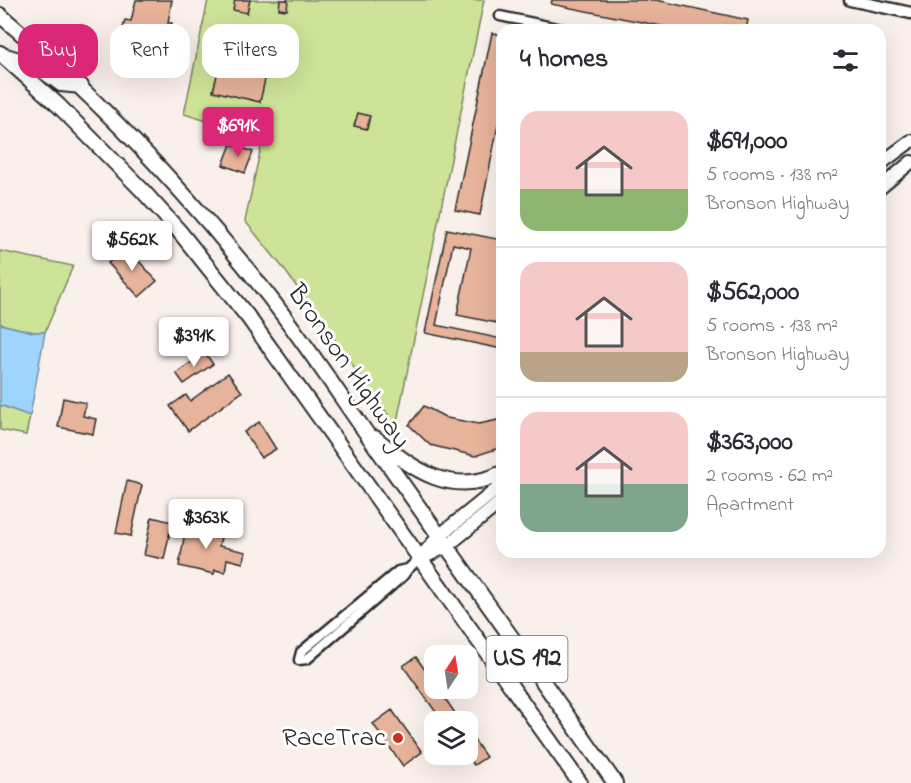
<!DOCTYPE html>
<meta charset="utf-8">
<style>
:root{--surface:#fff;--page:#f2f2f3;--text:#2b2b33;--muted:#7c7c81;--line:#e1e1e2;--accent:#db2777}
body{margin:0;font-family:"Indie Flower",sans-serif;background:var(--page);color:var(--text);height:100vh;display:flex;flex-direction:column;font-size:22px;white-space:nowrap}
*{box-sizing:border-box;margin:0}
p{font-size:20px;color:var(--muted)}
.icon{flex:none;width:33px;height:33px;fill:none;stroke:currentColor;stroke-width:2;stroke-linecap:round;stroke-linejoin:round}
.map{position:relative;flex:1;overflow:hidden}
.side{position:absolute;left:496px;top:24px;width:390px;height:534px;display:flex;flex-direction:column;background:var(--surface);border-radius:18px;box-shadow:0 6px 24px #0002}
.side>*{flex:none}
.hud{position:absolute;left:18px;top:24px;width:388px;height:54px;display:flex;gap:12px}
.needle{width:39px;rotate:12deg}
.buttons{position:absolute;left:424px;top:645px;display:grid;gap:12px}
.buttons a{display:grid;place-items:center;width:54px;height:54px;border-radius:12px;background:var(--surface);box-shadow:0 6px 24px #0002;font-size:30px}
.price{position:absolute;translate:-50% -51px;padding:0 14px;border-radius:6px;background:#fff;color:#222;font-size:20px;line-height:39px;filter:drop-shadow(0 2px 3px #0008)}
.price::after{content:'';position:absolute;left:50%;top:36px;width:18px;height:14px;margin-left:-9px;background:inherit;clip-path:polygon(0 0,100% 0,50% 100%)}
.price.active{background:var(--accent);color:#fff}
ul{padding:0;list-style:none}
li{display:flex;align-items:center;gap:18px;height:150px;padding:0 24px}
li+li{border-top:2px solid var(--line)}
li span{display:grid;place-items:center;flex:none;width:168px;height:120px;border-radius:18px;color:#555}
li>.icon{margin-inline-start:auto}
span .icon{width:72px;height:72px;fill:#fffc;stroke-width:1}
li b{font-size:26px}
h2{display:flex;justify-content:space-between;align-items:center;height:72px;padding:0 24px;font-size:26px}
.pill{padding:0 21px;border-radius:18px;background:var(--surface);box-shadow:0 6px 24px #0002;font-size:21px;line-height:54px}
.pill.active{background:var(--accent);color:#fff}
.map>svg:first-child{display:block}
.green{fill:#cde398;stroke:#7c8762;stroke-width:1.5}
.water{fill:#9fd4fd;stroke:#7190a9;stroke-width:1.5}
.building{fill:#e7b39a;stroke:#2b2b2b;stroke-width:1.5}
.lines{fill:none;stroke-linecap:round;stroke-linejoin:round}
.minor-casing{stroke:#2b2b2b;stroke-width:13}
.tertiary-casing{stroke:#2b2b2b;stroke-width:15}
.secondary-casing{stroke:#2b2b2b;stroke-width:16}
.trunk-casing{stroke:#2b2b2b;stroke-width:18}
.minor{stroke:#fff;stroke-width:8}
.tertiary{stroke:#fff;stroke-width:10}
.secondary{stroke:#fff;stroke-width:12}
.trunk{stroke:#fff;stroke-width:14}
.poi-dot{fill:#c8321e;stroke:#fff;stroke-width:2}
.labels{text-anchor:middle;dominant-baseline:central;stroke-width:6;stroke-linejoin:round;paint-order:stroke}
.shield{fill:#fff;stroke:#6b6b6b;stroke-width:1.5}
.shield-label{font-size:26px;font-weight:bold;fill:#2b2b2b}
.street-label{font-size:27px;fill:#2b2b2b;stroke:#fff}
.poi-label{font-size:27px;fill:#2b2b2b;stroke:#fff;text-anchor:end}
</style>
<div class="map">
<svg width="911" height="783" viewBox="0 0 911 783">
<rect width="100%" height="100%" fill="#faf0eb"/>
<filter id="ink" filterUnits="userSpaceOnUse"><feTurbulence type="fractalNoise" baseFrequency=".0167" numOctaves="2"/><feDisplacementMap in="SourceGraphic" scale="12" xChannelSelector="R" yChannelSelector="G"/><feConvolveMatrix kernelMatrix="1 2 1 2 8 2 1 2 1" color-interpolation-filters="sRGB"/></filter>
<g filter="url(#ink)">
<path class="green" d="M208,0H484L396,426L284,269L245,221L263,138L184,114Z
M0,251L73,266L45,332H33L0,324Z
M0,405L30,416L26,435L0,430Z"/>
<path class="water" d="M0,324L33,332H45L30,416L0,405Z"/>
<path class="building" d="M136,0H172L168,23H172L167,49L163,48L161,56L126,49L129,33L122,32L125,20L131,21Z
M235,0H250L247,13L233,10Z
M280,0H288L287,10L279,9Z
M552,0H656L748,20L746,30H681L551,4Z
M212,28L222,30L216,58L206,56Z
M492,33L502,35V106L480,215L455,210Z
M222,55L268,66L260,102L213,91Z
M358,113L370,116L367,129L354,126Z
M231,144L253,152L245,173L223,165Z
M447,229L502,240V324L457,315L471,248L453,244L436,325L502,339V349L425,333Z
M126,247L157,281L139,297L108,263Z
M205,353L213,364L184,384L176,373Z
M228,373L242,392L188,431L170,406L186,395L190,401Z
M63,398L86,403L83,416L96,419L93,434L58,427Z
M424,406L447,418L479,424L498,420L502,435V447L475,456L430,445L409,425Z
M259,422L276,449L261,458L244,432Z
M127,481L142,485L131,536L116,533Z
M152,517L172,522L164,559L144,555Z
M187,521L223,529L219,546L246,552L243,563L227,559L225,572L215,570L214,574L179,566Z
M416,657L435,684V688H438L461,722H443L403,666Z
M392,710L422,752L403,766L373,724Z
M468,731L486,757L474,765L468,757Z"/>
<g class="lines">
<defs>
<path id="minor" d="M500,16L567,30
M408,569L403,576L307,659L299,660L301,652L398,571L408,569L420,558"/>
<path id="tertiary" d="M850,0L911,13"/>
<path id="secondary" d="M880,164L911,141
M880,188L911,162
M424,557L447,546L502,501
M420,558L439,536L502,485"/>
<path id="trunk" d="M0,15C99,99 187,192 267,294C311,350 349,410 391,468C466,573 541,678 615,783
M0,53L58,105L142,190L179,231L248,317L580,783
M6,56L35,65L61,84L81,86
M375,438C414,470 451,498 502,473"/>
</defs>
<use href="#minor" class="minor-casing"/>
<use href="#tertiary" class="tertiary-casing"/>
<use href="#secondary" class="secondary-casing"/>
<use href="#trunk" class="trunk-casing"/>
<use href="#minor" class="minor"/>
<use href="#tertiary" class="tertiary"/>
<use href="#secondary" class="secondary"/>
<use href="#trunk" class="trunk"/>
</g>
</g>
<circle class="poi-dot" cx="398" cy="738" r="6"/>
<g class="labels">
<rect class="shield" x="486.5" y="636" width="81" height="46" rx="4.5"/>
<g class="shield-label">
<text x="527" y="659">US 192</text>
</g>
<g class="street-label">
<text transform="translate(348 367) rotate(55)">Bronson Highway</text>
</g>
<g class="poi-label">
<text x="386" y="738">RaceTrac</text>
</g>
</g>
</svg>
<div class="buttons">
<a><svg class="needle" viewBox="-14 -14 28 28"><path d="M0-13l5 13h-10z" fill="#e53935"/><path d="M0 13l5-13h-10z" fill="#7c7c81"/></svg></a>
<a><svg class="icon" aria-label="layers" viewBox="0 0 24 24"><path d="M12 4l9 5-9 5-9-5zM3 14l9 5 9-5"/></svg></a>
</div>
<b class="price active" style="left:238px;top:158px">$691K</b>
<b class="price" style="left:132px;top:272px">$562K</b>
<b class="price" style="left:194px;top:368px">$391K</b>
<b class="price" style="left:206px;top:550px">$363K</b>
<div class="hud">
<a class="pill active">Buy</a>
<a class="pill">Rent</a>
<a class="pill">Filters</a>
</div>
<section class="side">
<h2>4 homes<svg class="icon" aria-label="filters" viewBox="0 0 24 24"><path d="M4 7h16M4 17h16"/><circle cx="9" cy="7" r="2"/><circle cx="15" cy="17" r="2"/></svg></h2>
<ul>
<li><span style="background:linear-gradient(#f6c9c9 65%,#8fb573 0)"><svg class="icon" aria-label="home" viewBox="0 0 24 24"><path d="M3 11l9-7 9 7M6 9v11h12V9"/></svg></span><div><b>$691,000</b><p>5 rooms · 138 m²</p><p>Bronson Highway</p></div></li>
<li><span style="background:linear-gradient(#f6c9c9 75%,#b9a48a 0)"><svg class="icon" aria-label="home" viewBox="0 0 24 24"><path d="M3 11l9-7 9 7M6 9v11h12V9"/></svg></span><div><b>$562,000</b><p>5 rooms · 138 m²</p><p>Bronson Highway</p></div></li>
<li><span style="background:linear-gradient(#f6c9c9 60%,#7fa58c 0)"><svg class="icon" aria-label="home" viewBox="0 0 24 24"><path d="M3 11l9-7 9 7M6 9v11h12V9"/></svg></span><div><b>$363,000</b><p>2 rooms · 62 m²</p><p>Apartment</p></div></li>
</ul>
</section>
</div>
